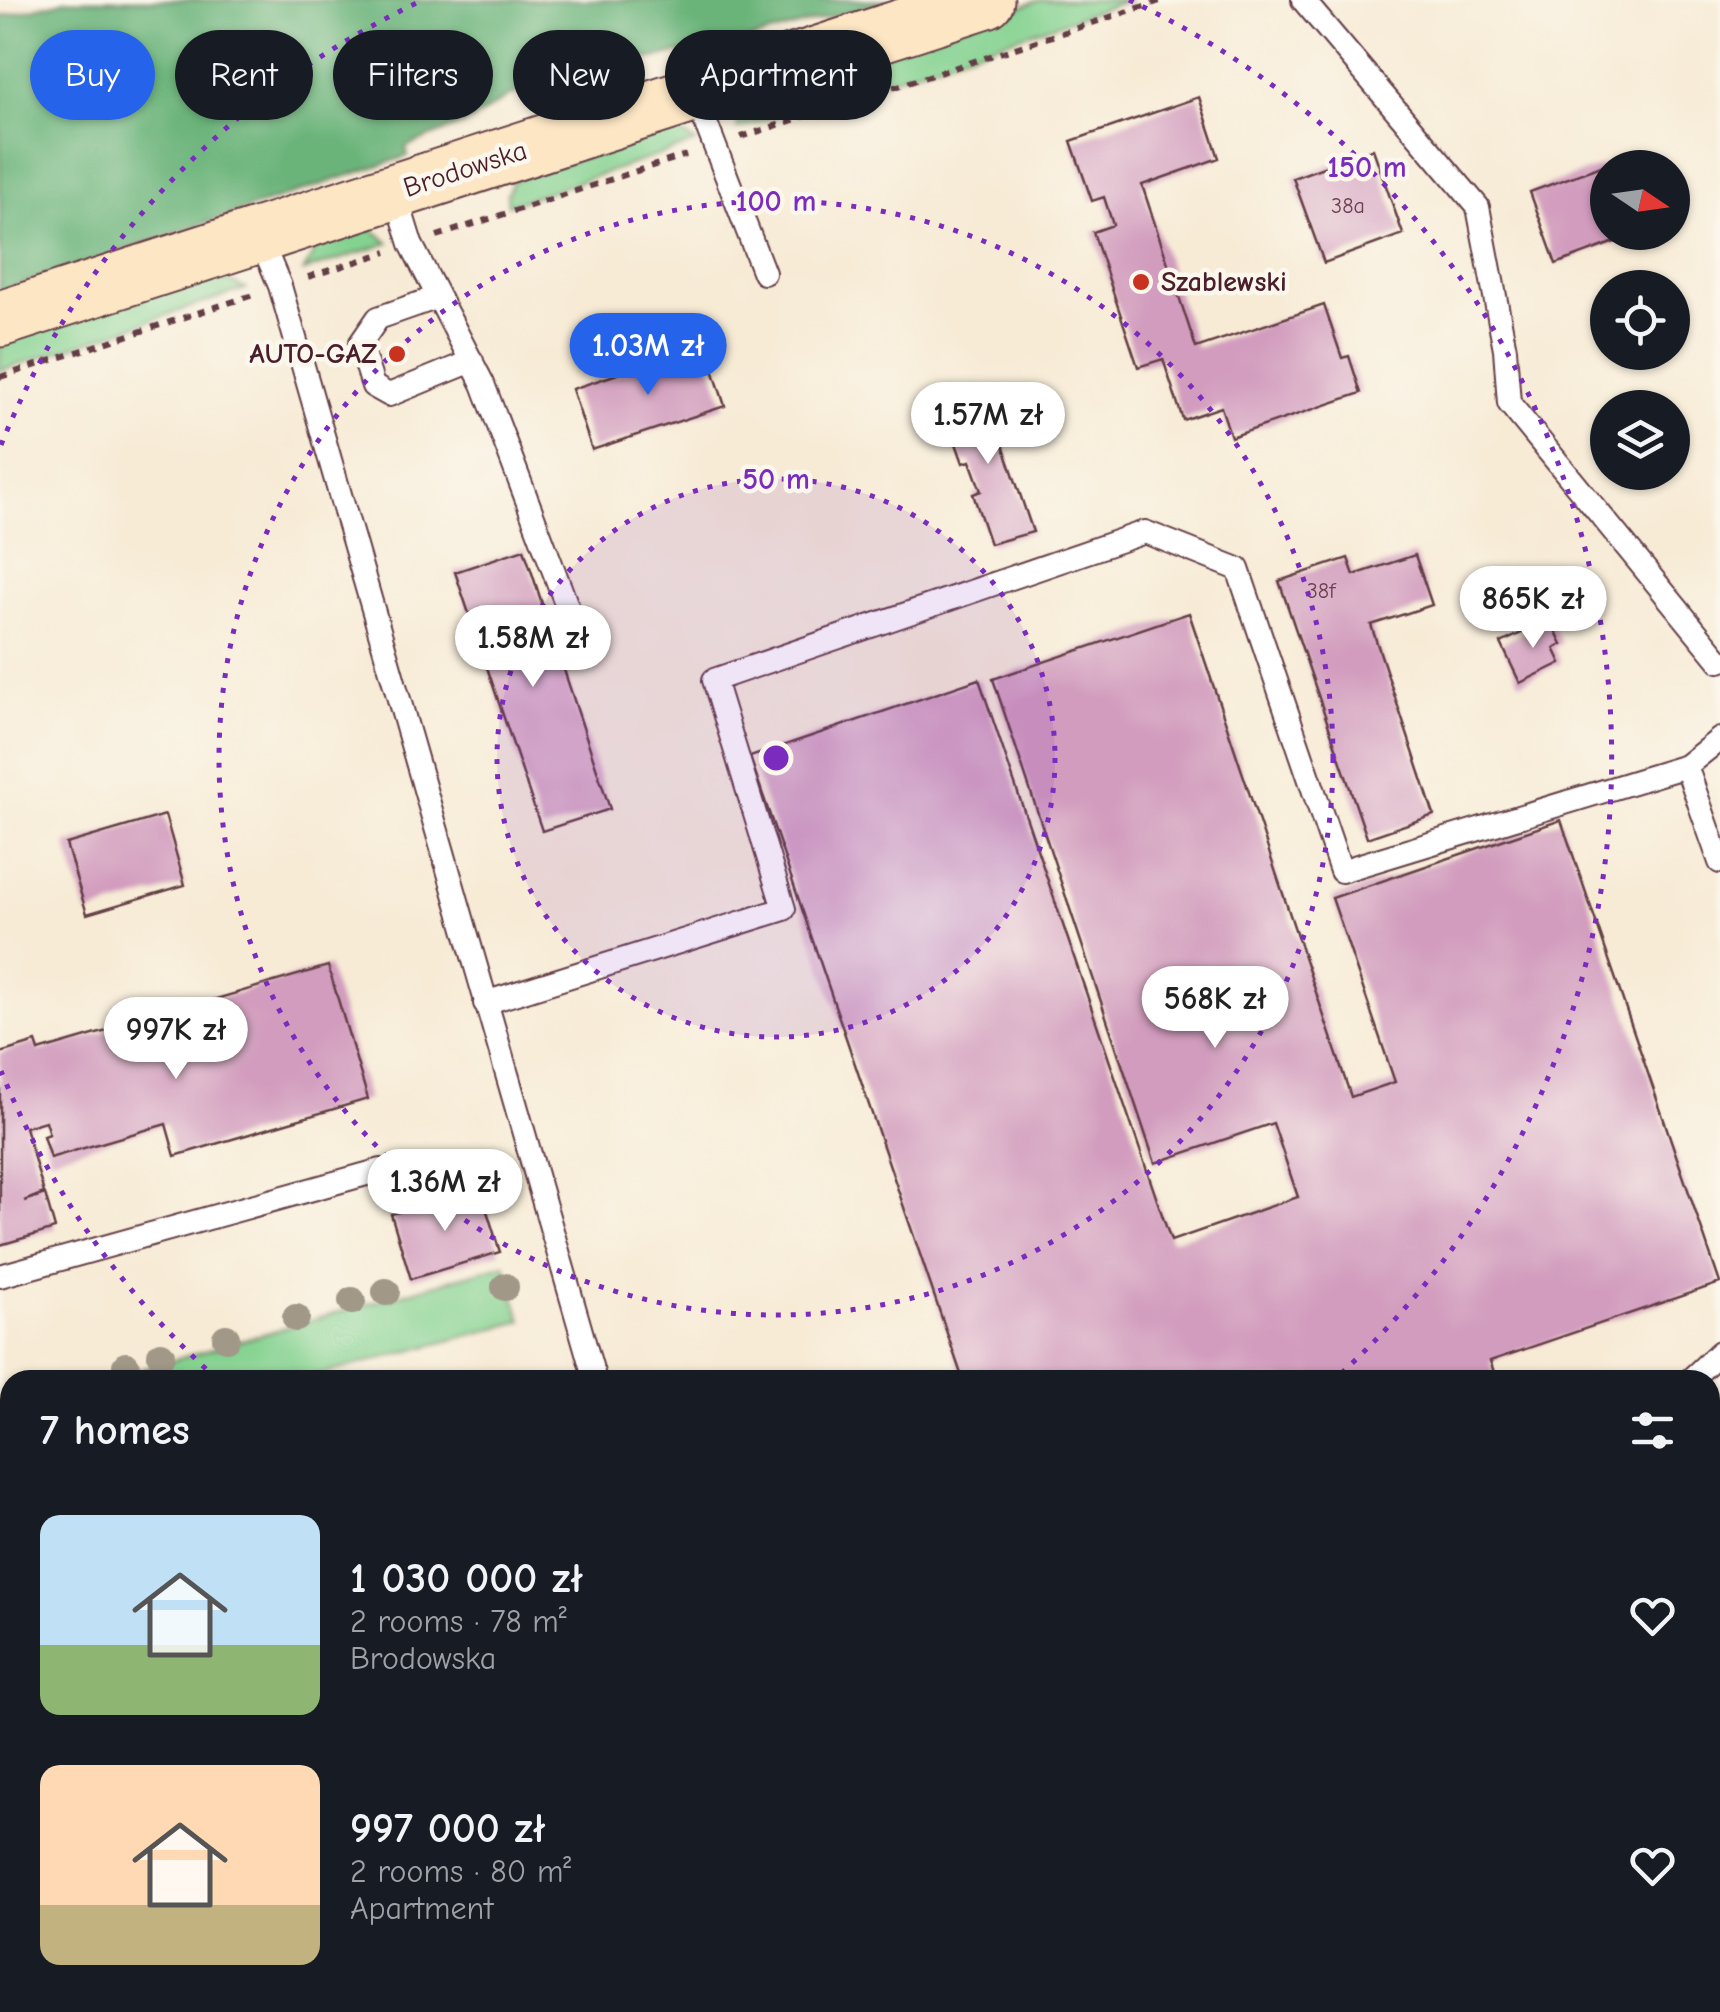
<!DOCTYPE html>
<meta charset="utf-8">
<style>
:root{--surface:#171b24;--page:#20242c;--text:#f1f3f6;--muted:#9ea1a6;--accent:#2563eb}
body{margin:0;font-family:"Comic Neue",sans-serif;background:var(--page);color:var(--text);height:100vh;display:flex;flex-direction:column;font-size:38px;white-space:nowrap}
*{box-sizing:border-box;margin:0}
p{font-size:32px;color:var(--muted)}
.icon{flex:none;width:55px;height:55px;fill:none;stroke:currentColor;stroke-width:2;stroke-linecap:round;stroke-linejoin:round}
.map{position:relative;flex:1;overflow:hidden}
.side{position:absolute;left:0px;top:1370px;width:1720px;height:642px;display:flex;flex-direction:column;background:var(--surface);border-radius:30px 30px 0 0;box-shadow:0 2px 8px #0004}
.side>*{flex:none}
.banner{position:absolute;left:30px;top:30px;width:1000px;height:90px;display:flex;gap:20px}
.needle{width:65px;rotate:103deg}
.buttons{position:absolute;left:1590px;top:150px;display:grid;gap:20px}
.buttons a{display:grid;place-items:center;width:100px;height:100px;border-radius:50%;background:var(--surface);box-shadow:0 2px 8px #0004;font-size:50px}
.price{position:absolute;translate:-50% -85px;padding:0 22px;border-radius:35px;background:#fff;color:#222;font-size:32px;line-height:65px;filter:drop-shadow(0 2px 5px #0008)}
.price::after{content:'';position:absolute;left:50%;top:60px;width:30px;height:22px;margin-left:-15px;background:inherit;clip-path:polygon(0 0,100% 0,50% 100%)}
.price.on{background:var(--accent);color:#fff}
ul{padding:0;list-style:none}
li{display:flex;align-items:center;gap:30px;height:250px;padding:0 40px}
li span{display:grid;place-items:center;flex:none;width:280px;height:200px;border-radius:20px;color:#555}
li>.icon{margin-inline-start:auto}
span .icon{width:120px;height:120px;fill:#fffc;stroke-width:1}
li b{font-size:42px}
h2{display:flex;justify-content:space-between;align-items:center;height:120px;padding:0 40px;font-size:42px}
.chip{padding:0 35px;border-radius:45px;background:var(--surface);box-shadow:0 2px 8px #0004;font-size:35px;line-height:90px}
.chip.on{background:var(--accent);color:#fff}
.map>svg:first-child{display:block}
.green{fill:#84d290;stroke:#67785e;stroke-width:2.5}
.forest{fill:#6bb47a;stroke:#5a6a52;stroke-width:2.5}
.building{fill:#d29cbe}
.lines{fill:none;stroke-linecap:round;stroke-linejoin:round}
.lane-casing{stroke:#643e45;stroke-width:26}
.secondary-casing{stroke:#643e45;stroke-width:59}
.path{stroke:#643e45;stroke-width:6;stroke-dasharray:8 8;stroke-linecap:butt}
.lane{stroke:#fff;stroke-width:22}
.secondary{stroke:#fce6c4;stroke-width:55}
.tree{fill:#a19888}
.ring{fill:none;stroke:#7b2cbf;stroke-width:5;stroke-dasharray:5 10}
.poi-dot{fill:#c8321e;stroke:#fbf7ec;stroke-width:4}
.labels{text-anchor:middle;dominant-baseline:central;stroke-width:9;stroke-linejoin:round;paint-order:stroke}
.number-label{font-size:22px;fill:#6c3e50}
.street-label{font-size:28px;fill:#4a1f2b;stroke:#fbf7ec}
.poi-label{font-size:28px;font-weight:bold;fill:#4a1f2b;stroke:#fbf7ec;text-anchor:start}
.centre{fill:#7b2cbf;stroke:#fbf7ec;stroke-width:5}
.ring-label{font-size:30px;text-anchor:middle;font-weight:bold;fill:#7b2cbf;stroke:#fbf7ec;stroke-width:9;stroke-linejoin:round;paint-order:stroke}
</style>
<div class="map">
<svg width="1720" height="2012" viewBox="0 0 1720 2012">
<rect width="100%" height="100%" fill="#fbf7ec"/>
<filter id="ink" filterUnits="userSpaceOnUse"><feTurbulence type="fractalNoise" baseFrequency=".01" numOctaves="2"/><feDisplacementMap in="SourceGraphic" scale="20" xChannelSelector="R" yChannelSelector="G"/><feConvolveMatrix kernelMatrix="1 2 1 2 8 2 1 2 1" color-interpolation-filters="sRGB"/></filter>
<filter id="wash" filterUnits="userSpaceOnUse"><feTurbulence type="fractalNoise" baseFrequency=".0048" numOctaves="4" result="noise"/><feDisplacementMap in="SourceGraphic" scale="40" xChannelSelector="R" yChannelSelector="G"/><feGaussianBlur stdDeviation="2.25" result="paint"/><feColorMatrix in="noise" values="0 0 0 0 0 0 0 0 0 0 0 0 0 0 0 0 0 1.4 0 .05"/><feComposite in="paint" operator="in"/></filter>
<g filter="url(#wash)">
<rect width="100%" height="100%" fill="#f7ebd6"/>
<path class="green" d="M1041,0H1130L737,129C742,101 760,96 783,85Z
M673,128L696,143L508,205L507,194L513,180Z
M370,227L389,243L304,271L320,240Z
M204,276L231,282L245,289L0,371V342Z
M505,1264L522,1321L301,1380H105Z"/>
<path class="forest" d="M67,0H889L746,41L575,72L509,96L471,121L406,147L408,156L0,291V17Z
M0,1635L10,1646V2002H243L250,2012H0Z"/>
<g id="blocks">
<path class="building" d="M1199,97L1219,158L1142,185L1196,348L1324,305L1342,358L1349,356L1361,393L1231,437L1221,407L1183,420L1163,359L1138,367L1093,232L1113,225L1104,197L1092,201L1071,141Z
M1373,149L1403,234L1324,263L1293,178Z
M1609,163L1608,232L1639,233L1556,264L1530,192Z
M705,345L725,406L592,450L572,389Z
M984,389L1033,532L990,544L973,494L981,491L970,461L963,463L942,404Z
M524,549L610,809L542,831L455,572Z
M1415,555L1432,605L1371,625L1434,815L1367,838L1279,581L1348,558L1354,575Z
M1189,613L1351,1097L1395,1082L1332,898L1561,820L1720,1283L1490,1361L1497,1380H963L750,757L979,679L1171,1241L1298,1197L1273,1123L1155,1163L993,679Z
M1550,619L1562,644L1554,648L1561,663L1520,683L1501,643Z
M165,815L185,885L87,914L66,844Z
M328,966L368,1099L175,1156L166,1124L50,1158L43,1136L49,1134L45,1121L25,1127L44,1193L24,1201L45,1194L55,1229L0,1245V1053L36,1042L39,1051Z
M480,1189L500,1252L411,1279L391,1214Z"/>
</g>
</g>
<g filter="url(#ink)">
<use href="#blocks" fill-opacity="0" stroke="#643e45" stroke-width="2.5"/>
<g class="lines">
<defs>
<path id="lane" d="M1303,0L1478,207L1505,349L1509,403L1720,661
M695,95L764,273
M395,192L411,244L483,384L578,635
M259,236L280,286L595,1380
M438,297L378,318L360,344L373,386L389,395L472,361
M1686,766L1720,739
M485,1003L784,909L714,680L1145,532L1238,569L1341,871L1686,766L1720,862
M0,1276L381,1170
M1690,1380L1720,1352"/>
<path id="secondary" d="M0,319L986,0"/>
</defs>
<use href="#lane" class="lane-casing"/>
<use href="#secondary" class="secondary-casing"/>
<path class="path" d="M741,137L1163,0
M437,236L686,155
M308,277L387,252
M0,377L253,295"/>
<use href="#lane" class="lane"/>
<use href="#secondary" class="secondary"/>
</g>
<g class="tree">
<circle cx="505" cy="1287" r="14"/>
<circle cx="386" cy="1292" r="14"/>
<circle cx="352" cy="1301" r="14"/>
<circle cx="296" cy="1318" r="14"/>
<circle cx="226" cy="1338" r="14"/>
<circle cx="161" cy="1355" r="14"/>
<circle cx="126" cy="1366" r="14"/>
</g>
</g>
<circle cx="776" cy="758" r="279" fill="#7b2cbf" fill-opacity=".12"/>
<g class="ring">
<circle cx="776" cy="758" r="279"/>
<circle cx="776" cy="758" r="557"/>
<path d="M217 1379A836 836 0 0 1 1 1071M1 445A836 836 0 0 1 423 0M1129 0A836 836 0 0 1 1335 1379"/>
</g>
<g class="poi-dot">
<circle cx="1141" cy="282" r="10"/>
<circle cx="397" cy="354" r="10"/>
</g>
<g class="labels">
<g class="number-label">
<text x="1348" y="206">38a</text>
<text x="1321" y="591">38f</text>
</g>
<g class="street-label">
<text transform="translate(465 169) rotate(-18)">Brodowska</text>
</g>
<g class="poi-label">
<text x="1161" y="282">Szablewski</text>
<text x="377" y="354" text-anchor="end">AUTO-GAZ</text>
</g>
</g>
<circle cx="776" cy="758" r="15" class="centre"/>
<g class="ring-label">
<text x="1367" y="177">150 m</text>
<text x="776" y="211">100 m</text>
<text x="776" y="489">50 m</text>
</g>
</svg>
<div class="buttons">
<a><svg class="needle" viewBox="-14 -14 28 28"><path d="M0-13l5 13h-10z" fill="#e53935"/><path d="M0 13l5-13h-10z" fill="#9ea1a6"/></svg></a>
<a><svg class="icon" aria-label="locate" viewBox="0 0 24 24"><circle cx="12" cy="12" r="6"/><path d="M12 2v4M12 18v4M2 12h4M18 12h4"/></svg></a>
<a><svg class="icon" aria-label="layers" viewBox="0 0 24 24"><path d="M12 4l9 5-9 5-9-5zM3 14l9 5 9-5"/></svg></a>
</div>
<b class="price on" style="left:648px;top:398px">1.03M zł</b>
<b class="price" style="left:988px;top:467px">1.57M zł</b>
<b class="price" style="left:1533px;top:651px">865K zł</b>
<b class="price" style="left:533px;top:690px">1.58M zł</b>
<b class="price" style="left:1215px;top:1051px">568K zł</b>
<b class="price" style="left:176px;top:1082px">997K zł</b>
<b class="price" style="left:445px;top:1234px">1.36M zł</b>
<div class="banner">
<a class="chip on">Buy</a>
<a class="chip">Rent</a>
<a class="chip">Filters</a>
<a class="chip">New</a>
<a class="chip">Apartment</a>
</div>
<section class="side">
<h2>7 homes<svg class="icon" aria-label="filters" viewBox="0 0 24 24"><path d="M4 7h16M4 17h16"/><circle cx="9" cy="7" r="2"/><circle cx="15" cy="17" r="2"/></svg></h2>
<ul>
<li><span style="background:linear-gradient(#bfe0f5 65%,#8fb573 0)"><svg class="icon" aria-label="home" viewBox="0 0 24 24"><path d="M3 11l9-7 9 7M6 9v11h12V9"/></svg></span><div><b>1 030 000 zł</b><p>2 rooms · 78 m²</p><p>Brodowska</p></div><svg class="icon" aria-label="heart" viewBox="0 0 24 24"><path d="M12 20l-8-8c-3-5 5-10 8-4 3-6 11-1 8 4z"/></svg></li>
<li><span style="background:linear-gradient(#ffd9b3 70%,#c2b280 0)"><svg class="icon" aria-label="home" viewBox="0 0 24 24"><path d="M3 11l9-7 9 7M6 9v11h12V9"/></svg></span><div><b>997 000 zł</b><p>2 rooms · 80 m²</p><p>Apartment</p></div><svg class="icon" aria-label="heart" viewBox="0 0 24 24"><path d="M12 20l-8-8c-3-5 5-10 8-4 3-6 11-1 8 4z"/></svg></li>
</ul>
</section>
</div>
